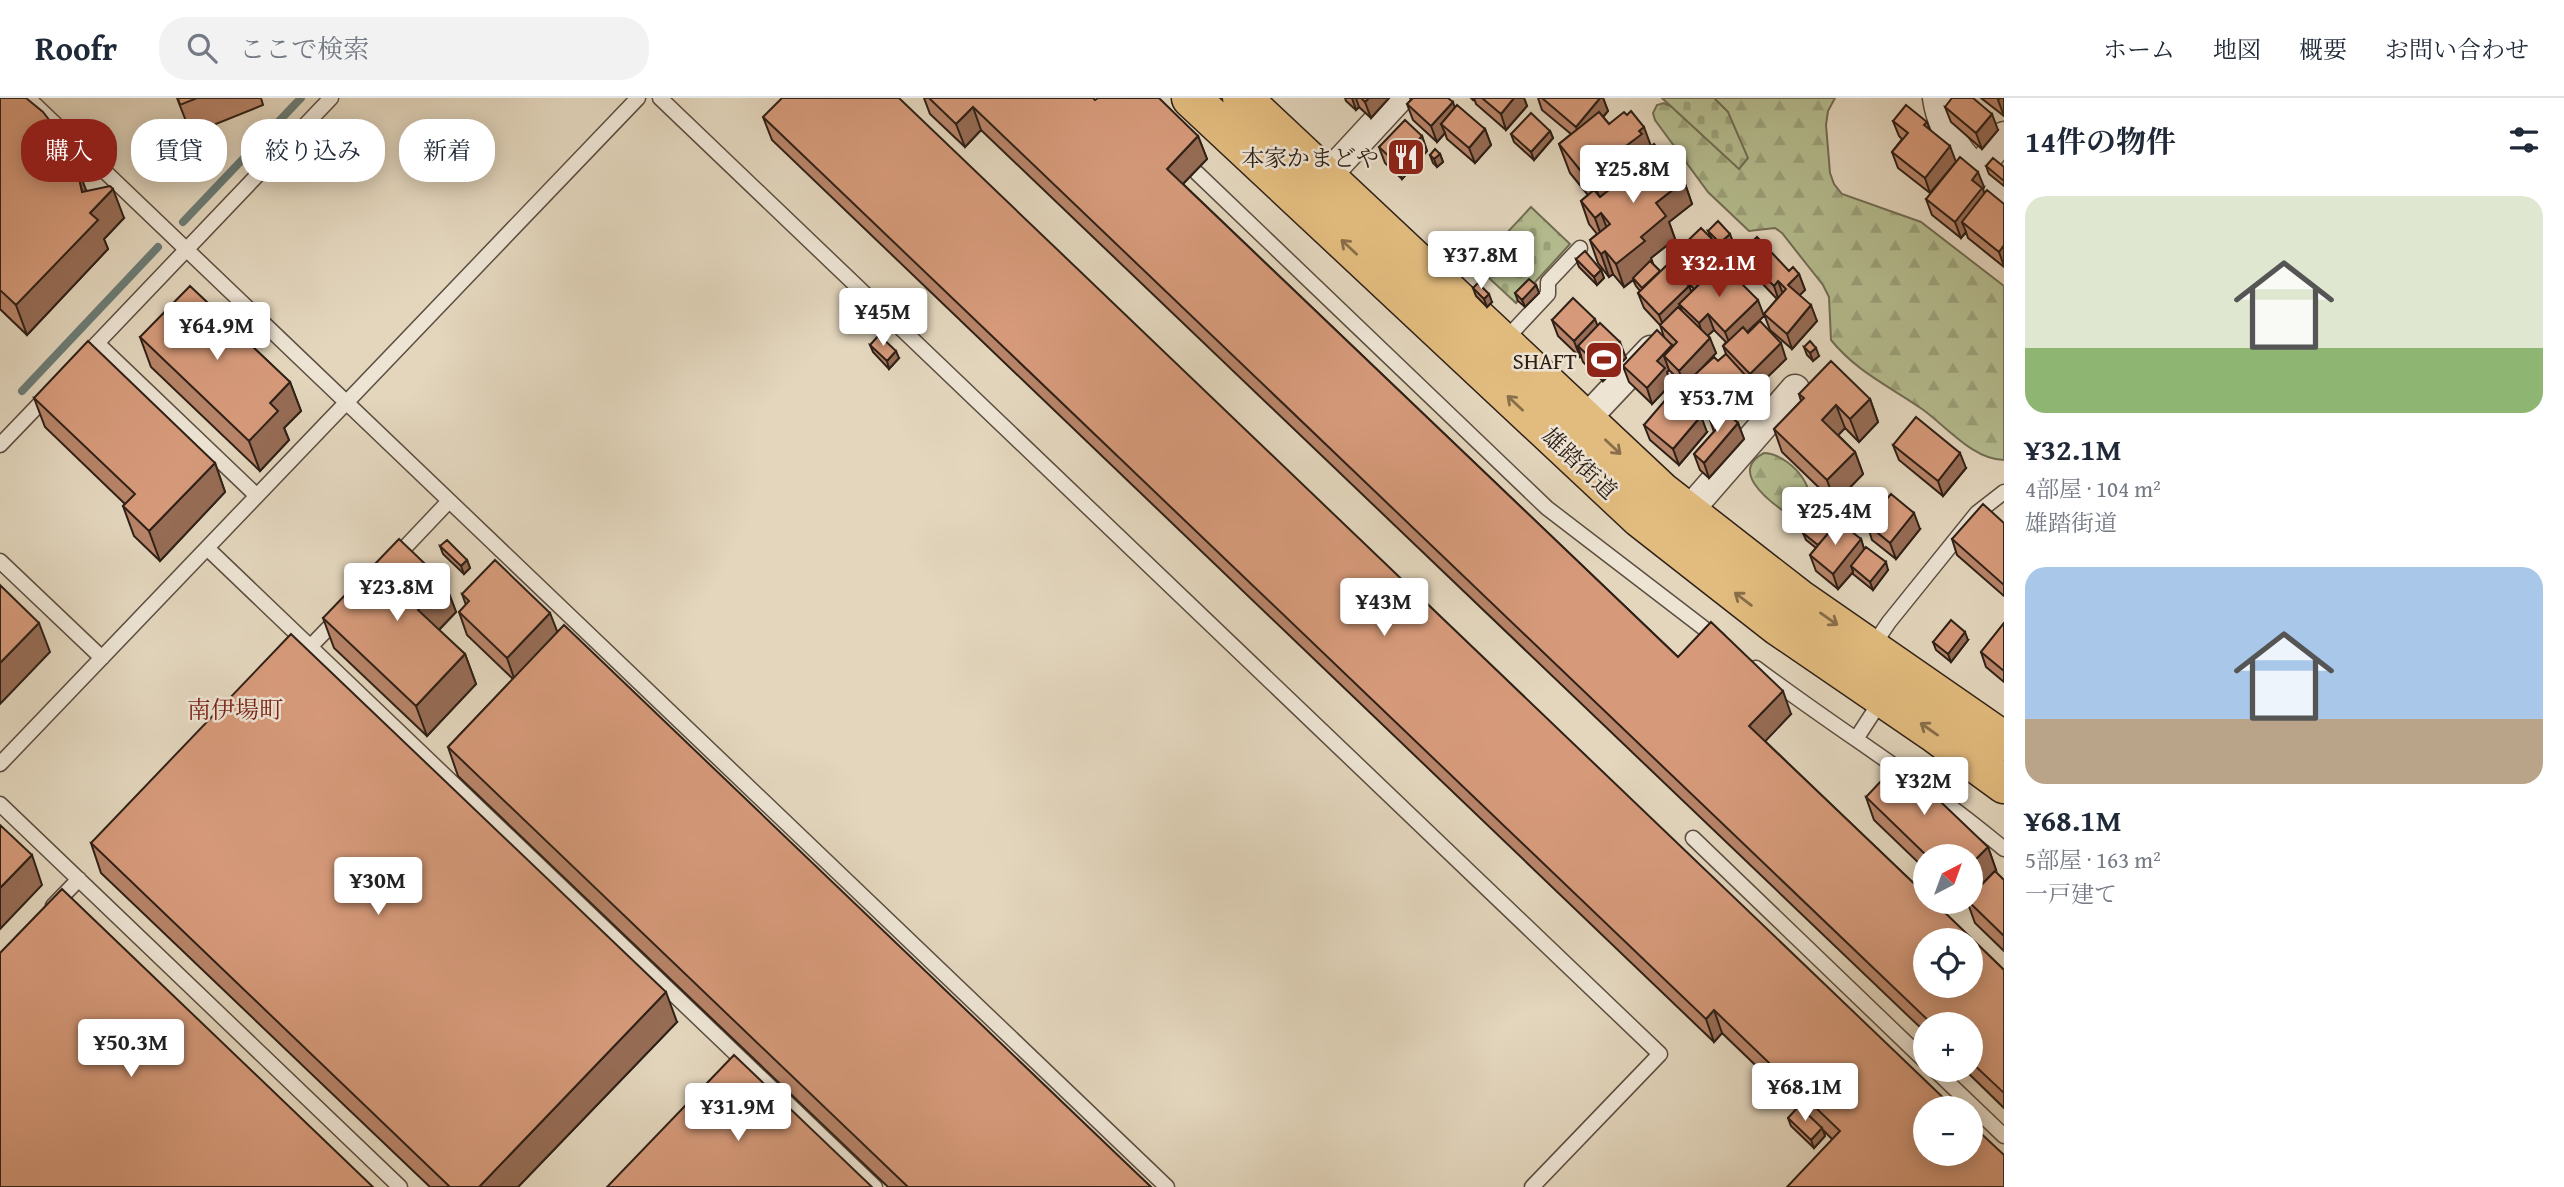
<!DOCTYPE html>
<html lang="ja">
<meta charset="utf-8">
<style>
:root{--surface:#fff;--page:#f2f2f3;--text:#1f2937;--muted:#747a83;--line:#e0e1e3;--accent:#8f2418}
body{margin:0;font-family:"Gentium Book Plus","Noto Serif JP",serif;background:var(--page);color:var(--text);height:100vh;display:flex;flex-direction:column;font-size:26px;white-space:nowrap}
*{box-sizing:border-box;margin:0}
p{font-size:23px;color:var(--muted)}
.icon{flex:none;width:38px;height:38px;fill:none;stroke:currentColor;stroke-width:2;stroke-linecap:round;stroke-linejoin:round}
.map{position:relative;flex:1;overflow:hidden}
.panel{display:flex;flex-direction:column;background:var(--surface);width:560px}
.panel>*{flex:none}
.hud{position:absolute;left:21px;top:21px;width:665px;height:63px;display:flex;gap:14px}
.needle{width:46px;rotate:41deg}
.buttons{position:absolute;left:1913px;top:746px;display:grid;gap:14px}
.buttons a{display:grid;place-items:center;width:70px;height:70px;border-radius:50%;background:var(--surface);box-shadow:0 4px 18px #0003;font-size:35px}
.price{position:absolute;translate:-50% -60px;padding:0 16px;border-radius:7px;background:#fff;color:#222;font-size:23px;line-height:46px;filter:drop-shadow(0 2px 4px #0008)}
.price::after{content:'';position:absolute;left:50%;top:42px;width:21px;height:16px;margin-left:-10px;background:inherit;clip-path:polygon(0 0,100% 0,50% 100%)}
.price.on{background:var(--accent);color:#fff}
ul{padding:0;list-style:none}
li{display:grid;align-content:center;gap:14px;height:371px;padding:0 21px}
li span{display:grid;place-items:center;height:217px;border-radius:21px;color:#555}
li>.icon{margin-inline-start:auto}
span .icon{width:126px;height:126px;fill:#fffc;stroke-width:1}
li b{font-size:30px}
h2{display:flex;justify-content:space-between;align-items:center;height:84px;padding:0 21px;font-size:30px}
.pill{padding:0 24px;border-radius:28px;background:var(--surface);box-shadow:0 4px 18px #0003;font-size:24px;line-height:63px}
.pill.on{background:var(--accent);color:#fff}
header{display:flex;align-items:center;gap:42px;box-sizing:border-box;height:98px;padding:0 35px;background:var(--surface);border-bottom:2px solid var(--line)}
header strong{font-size:33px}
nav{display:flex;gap:38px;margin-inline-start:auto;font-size:24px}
.search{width:490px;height:63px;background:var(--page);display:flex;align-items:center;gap:18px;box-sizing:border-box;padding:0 24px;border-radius:28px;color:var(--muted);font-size:26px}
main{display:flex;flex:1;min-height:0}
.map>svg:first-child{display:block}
.forest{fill:url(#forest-firs);stroke:#726e54;stroke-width:2}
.cemetery{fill:url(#cemetery-stones);stroke:#726e54;stroke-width:2}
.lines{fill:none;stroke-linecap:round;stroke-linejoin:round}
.stream{stroke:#6c7c76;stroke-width:8}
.lane-casing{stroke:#5c4e40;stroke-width:17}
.street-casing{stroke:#5c4e40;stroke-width:31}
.primary-casing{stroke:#2f2017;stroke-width:41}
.lane{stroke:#ede4d4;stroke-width:14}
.street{stroke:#ede4d4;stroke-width:28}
.primary{stroke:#e2bb7e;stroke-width:38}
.wall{fill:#b88469;stroke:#2f2017;stroke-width:2;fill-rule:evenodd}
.shaded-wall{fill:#966c55;stroke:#2f2017;stroke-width:2}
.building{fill:#d69a7a;stroke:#2f2017;stroke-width:2;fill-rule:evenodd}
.oneway{stroke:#886e4a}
.labels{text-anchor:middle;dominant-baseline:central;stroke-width:5;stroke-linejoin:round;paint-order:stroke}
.poi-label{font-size:23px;fill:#2f2017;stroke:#ede4d4;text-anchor:end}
.street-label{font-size:23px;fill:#2f2017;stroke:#ede4d4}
.neighbourhood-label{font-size:24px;fill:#7a1f14;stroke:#ede4d4}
</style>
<header>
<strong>Roofr</strong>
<div class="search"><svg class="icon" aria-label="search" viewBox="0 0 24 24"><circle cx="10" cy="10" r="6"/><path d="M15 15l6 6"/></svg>ここで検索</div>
<nav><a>ホーム</a><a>地図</a><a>概要</a><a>お問い合わせ</a></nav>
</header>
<main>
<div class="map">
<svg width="2004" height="1089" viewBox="0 0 2004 1089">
<defs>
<pattern id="forest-firs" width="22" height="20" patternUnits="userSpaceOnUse" patternTransform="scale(1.75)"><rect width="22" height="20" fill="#b5bd90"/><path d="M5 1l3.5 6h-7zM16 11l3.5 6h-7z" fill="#9ca27b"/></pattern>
<pattern id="cemetery-stones" width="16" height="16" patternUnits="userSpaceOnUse" patternTransform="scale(1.75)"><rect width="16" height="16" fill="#b5bd90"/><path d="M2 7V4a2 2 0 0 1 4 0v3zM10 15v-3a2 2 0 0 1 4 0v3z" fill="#9ca27b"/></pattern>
</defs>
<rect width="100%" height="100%" fill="#e3d6bd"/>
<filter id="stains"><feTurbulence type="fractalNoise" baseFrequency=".00286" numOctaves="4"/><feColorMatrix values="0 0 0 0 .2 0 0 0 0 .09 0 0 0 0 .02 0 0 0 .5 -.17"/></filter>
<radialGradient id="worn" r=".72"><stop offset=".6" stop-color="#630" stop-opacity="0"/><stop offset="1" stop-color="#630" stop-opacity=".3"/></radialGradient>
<path class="forest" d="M1714,0H1835L1828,13L1826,27L1830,75L1834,86L1842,96L1921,124L2004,188V362C1973,362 1945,327 1922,311C1889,288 1857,274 1831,242L1829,199L1823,187L1782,135L1775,130L1749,133L1708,94L1655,22L1653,15L1657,7L1664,5L1672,9L1739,70L1728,14Z
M1764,355C1795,356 1835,411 1785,414C1766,401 1730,372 1764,355Z"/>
<path class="cemetery" d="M1662,0H1714L1728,14L1748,60L1739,71Z
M1531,109L1570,146L1516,205L1476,168Z"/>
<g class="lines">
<path class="stream" d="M183,124L301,0
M22,293L158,149"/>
<defs>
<path id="lane" d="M28,0L1167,1089
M660,0L1660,956L1532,1089
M1197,75L1547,410L1718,541
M1503,244L1548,196V184L1580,150
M97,245L257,398
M81,262L331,0
M0,347L50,295
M207,450L875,1089
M395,460L449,403
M0,463L102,560
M310,549L340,518
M1872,549L1889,524L1977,415L2004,394
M1756,570C1838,632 1926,685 2004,751
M1856,641L1882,601
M0,666L638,0
M0,706L400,1089
M1693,740L1925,963
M53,808L79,781
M1934,971L2004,1038"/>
<path id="street" d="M1937,0C1943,42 1972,71 2004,96
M1977,74L2004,38
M1326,79L1399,0
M1584,323L1651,252
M1687,415L1795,291"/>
<path id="primary" d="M1191,0L1640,420L1778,528L1933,634L2004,686
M1242,0L1662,394L1798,500L2004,643"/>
</defs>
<use href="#lane" class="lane-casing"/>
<use href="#street" class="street-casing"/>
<use href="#primary" class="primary-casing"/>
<use href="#lane" class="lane"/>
<use href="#street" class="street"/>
<use href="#primary" class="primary"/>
</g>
<path class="wall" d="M0,0L87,93L124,120L104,141L108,151L27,237L0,211Z
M177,0H261L263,7L191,36Z
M924,0H1093L1095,2L1198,38L1207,61L1183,86L1678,559L1791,616L1765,643L2004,872V1010L1964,971H1970V926H1925V934L981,32L965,49L930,16Z
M1345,0H1389L1371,20L1359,9L1356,12L1346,3Z
M1410,0H1448L1455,10L1485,31L1491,47L1475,65L1447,41L1445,35L1437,44L1413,22L1407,6L1411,2Z
M1471,0H1524L1527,8L1506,32L1476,6L1474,0L1473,2Z
M1538,0H1603L1608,13L1603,19L1609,26L1651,48L1684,83L1692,106L1669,124L1675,141L1651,160L1653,166L1660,173L1689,188L1691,194L1694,191L1678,174L1672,158L1711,139L1708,133L1733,144L1724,152L1731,169L1728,172L1764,218L1747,234L1786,261L1755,291L1749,284L1752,294L1728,316L1738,325L1744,341L1709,380L1700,372L1694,356L1714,334L1710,322L1720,310L1717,307L1709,315L1694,298L1689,284L1685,288L1669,272L1667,274L1671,286L1652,306L1629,284L1623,268L1664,239L1660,227L1644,210L1638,195L1640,193L1636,188L1633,182L1624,189L1613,176L1609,179L1598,165L1590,142L1597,136L1589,126L1581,103L1588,97L1570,75L1559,46L1571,36L1542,12ZM1714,232L1726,244L1723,248L1726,256L1718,263L1701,271L1716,255L1708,237Z
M1981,0H2004V18Z
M1945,9L1998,32L1982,51L1951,24Z
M763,19L2004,1057L1832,1041L1823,1032L1825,1038L1814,1050L1791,1028L1788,1020L1799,1009L1722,935L1714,944L772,42Z
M1893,23L1927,24L1930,32V95L1898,70L1892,54L1902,41L1899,38Z
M1550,33L1553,40L1534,62L1514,44L1511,36Z
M1422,38L1427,53L1402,81L1385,65L1379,49Z
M1440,56L1443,64L1437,69L1433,65L1430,57Z
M1986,68L2004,69V88L1989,76Z
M1984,89L1983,91L1984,96L2004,106V169L1968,140L1966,134L1961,140L1932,117L1926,101Z
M1738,157L1799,176L1805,192L1799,197L1817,223L1792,251L1770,232L1764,216L1777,201L1759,182L1756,185L1744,172Z
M1576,161L1601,172L1604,180L1597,187L1579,169Z
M1536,187L1539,195L1525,209L1518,203L1515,195Z
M1473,190L1492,204L1487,209L1476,198Z
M1552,222L1597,227L1626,260L1603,283L1583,264L1581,258L1580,259L1558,238Z
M241,238L290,284L301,313L284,330L289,342L260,373L151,269L140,239Z
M870,247L899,260L889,271L873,254Z
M1804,249L1819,258L1813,263L1807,257Z
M1799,296L1870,301L1878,324L1859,344L1845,330L1838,337L1855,354L1863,376L1835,405L1782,354L1774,331L1801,303Z
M34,300L215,365L225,394L160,463L134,438L123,408L125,406L45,329Z
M1644,327L1707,334L1679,367L1650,342Z
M1893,347L1966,370L1943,398L1899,362Z
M2004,425V498L1957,457L1952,441Z
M1867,426L1920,431L1896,461L1872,442Z
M1832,431L1861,441L1864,451L1888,472L1873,492L1853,476V474L1838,491L1816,473L1810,457L1816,450L1806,442L1803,435Z
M440,448L467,462L470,470L464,476L443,456Z
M445,485L456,514L439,532L465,556L476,586L427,638L334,550L323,520Z
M462,496L557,534L1151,1089H888L458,678L448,649L513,581L467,537L459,514L466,507Z
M2004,525V584L1986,569L1981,554Z
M1968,542L1951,564L1936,552L1933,544Z
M1866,699L1988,749L1996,772L1970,758H1925V771L1874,722Z
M91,745L677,924L518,1089H430L101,775Z
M2004,782V853L1975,825L1967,803Z"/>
<path class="shaded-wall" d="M1352,0H1356L1359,9L1356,12Z
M1369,0H1389L1371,20L1365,4Z
M1514,0H1524L1527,8L1506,32L1501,16Z
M1600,0H1603L1608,13L1581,44L1576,29Z
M2000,0H2004V18L1998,2Z
M1453,4L1458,20L1441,26L1445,35L1437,44L1431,28Z
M973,9L981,32L965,49L956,26Z
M1992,16L1998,32L1982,51L1976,35Z
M1644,29L1655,59L1608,122L1597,93L1626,48L1639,33Z
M1485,31L1491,47L1475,65L1469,50Z
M1550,33L1553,40L1534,62L1531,54Z
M1198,38L1207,61L1175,94L1167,71Z
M1422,38L1427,53L1402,81L1396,65Z
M1950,48L1956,64L1930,95L1925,80Z
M1440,56L1443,64L1437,69L1434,61Z
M75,62L86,92L91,114L113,91L124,120L104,141L108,151L27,237L16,207L82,94Z
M1978,74L1984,89L1983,91L1988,106L1962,124L1966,134L1961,140L1955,124L1972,82Z
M1684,83L1692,106L1669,124L1675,141L1651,160L1653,166L1624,189L1616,166L1641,139L1656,105Z
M1601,115L1610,138L1603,143L1595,120Z
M1730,136L1733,144L1723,153L1720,145Z
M2004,147V168L1999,154Z
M1605,153L1613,176L1609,179L1601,156Z
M1725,154L1731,169L1701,198L1696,183Z
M1753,167L1759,182L1756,185L1751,169Z
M1601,172L1604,180L1597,187L1594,179Z
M1799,176L1805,192L1794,203L1788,187Z
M1778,183L1784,199L1779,203L1774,188Z
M1536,187L1539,195L1525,209L1522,202Z
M1689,188L1695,203L1679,206L1683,215L1665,232L1659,217Z
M1489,196L1492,204L1487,209L1484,201Z
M1758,202L1764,218L1731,249L1725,234Z
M1811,207L1817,223L1792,251L1787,236Z
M1708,216L1714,232L1704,241L1699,225Z
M1595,221L1601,237L1578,248L1581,258L1580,259L1574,243Z
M238,227L248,257L234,231Z
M1710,240L1716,255L1685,288L1679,273Z
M1620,244L1626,260L1603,283L1598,267Z
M1781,245L1786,261L1755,291L1750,276Z
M1672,247L1678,262L1664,258L1669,272L1667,274L1671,286L1652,306L1647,290L1657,263Z
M1816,250L1819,258L1813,263L1810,255Z
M896,253L899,260L889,271L887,263Z
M1746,278L1752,294L1727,317L1721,302Z
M290,284L301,313L284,330L289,342L260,373L249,343L270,305Z
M1712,292L1717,307L1709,315L1703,299Z
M1870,301L1878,324L1859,344L1850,321Z
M1836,307L1845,330L1831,345L1822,322Z
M1701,318L1707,334L1679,367L1673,351Z
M1738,325L1744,341L1709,380L1704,365Z
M1855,354L1863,376L1835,405L1827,382Z
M1960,355L1966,370L1943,398L1938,383Z
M215,365L225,394L160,463L149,433Z
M1914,415L1920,431L1896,461L1890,445Z
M1861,441L1866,457L1851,468L1853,474L1838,491L1833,476Z
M467,462L470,470L464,476L461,468Z
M1886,464L1888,472L1873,492L1870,484Z
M445,485L456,514L429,542L418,512Z
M550,515L559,538L515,583L507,560Z
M39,525L50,554L0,606V565Z
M1965,534L1968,542L1951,564L1948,556Z
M465,556L476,586L427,638L416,608Z
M1783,593L1791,616L1758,651L1749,628Z
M1988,749L1996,772L1970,798V767Z
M32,757L42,787L0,831V790Z
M666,894L677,924L518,1089H479Z
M1714,912L1722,935L1714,944L1706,921Z
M1822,1030L1825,1038L1814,1050L1811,1042Z"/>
<path class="building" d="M0,0H26L43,14L53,27L68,55L75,62L82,94L110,88L113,91L90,115L98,122L16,207L0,192Z
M178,0H197L180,7Z
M782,0H899L1954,1010H1925V1055H1970V1025L2004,1057V1089H1787L1840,1033L1714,912L1706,921L763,19Z
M929,0H1093L1095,2L1098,0H1159L1198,38L1167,71L1678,559L1711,524L1783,593L1749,628L1925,796V803H1933L2004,872V995L1970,963V926H1932L973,9L956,26ZM1925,842H1970V887H1925Z
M1361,0H1369L1365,4Z
M1413,0H1448L1453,4L1431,28L1407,6Z
M1482,0H1514L1501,16Z
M1542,0H1600L1576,29Z
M1952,0H1973L1992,16L1976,35L1945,9Z
M1457,7L1485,31L1469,50L1441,26Z
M1906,7L1927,24L1924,27L1950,48L1925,80L1892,54L1908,35L1893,23Z
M1631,13L1644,29L1639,33L1642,36L1626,48L1637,61L1597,93L1559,46L1599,14L1609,26L1624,14L1627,17Z
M1531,15L1550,33L1531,54L1511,36Z
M1405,22L1422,38L1396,65L1379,49Z
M1654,46L1684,83L1656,105L1666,118L1641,139L1645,143L1616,166L1605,153L1601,156L1590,142L1610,126L1601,115L1595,120L1581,103L1594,92L1600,99L1639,68L1637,61L1635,62Z
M1435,51L1440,56L1434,61L1430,57Z
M1960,59L1978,74L1972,82L1982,90L1955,124L1926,101Z
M1993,60L2004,69V83L1986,68Z
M1987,92L2004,106V147L1999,154L1962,124Z
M1718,123L1730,136L1720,145L1708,133Z
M1701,130L1725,154L1696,183L1672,158Z
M1757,139L1789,173L1793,169L1799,176L1788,187L1811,207L1787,236L1764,216L1786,191L1778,183L1774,188L1753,167L1751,169L1738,157Z
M1585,153L1601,172L1594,179L1576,161Z
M1650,163L1660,173L1642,190L1633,180Z
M1721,165L1758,202L1725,234L1708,216L1699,225L1679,206Z
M1668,166L1689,188L1659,217L1638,195Z
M1529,181L1536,187L1522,202L1515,195Z
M1478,185L1489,196L1484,201L1473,190Z
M190,188L224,220L227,217L238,227L234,231L290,284L270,305L278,313L249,343L140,239Z
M1573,200L1595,221L1574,243L1552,222Z
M1678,209L1710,240L1679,273L1664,258L1677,244L1660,227Z
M1760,223L1781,245L1750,276L1723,248L1743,229L1748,235Z
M1600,225L1620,244L1598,267L1578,248Z
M1657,232L1672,247L1657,263L1665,270L1647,290L1623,268Z
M879,237L896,253L887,263L870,247Z
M88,243L215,365L149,433L123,408L135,396L34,300Z
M1810,243L1816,250L1810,255L1804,249Z
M1726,256L1746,278L1721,302L1712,292L1703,299L1688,283L1714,259L1718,263Z
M1831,263L1870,301L1850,321L1836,307L1822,322L1855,354L1827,382L1774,331L1804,300L1799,296Z
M1673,293L1701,318L1673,351L1644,327Z
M1720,309L1738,325L1704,365L1694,356L1718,329L1710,322Z
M1916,319L1960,355L1938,383L1893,347Z
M1891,396L1914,415L1890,445L1867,426Z
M1983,406L2004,425V487L1952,441Z
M1816,418L1832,431L1818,447L1803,435Z
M1838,423L1861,441L1833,476L1810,457Z
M399,441L445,485L418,512L465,556L416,608L323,520Z
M447,442L467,462L461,468L440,448Z
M1866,449L1886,464L1870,484L1851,468Z
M495,462L550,515L507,560L459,514L469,503L462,496Z
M0,487L39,525L0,565Z
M1951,522L1965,534L1948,556L1933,544Z
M2004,525V573L1981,554Z
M564,527L1151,1089H908L448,649Z
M291,536L666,894L479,1089H450L91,745Z
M1899,664L1988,749L1970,767V758H1927L1866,699Z
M0,727L32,757L0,790Z
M1995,773L2004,782V838L1968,803H1970V799Z
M62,791L373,1089H0V855Z
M734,957L872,1089H607Z
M1799,1008L1822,1030L1811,1042L1788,1020Z"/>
<defs><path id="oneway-shaft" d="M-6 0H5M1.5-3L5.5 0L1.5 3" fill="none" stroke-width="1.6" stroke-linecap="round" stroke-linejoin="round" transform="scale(1.75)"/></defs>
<g class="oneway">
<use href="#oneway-shaft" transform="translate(1349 149) rotate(-137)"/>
<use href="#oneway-shaft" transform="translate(1515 305) rotate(-137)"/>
<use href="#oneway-shaft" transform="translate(1613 349) rotate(43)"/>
<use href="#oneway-shaft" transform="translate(1743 501) rotate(-143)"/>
<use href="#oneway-shaft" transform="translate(1829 521) rotate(35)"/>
<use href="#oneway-shaft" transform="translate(1929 631) rotate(-145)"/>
</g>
<defs>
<symbol id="restaurant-square" viewBox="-11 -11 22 22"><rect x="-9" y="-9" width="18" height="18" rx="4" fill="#8f2418" stroke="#ede4d4"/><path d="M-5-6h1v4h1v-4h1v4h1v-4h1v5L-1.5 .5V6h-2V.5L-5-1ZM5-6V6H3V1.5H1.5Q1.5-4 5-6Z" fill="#fff"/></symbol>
<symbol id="stadium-square" viewBox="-11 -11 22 22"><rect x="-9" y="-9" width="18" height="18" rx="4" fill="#8f2418" stroke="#ede4d4"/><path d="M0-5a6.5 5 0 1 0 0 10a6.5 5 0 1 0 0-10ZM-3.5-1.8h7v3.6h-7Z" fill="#fff"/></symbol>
</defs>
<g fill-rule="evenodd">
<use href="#restaurant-square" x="1384" y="37" width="44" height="44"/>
<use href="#stadium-square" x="1582" y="240" width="44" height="44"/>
</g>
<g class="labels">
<g class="poi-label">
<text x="1379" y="59">本家かまどや</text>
<text x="1577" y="262">SHAFT</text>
</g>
<g class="street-label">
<text transform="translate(1580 365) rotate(43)">雄踏街道</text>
</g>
<g class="neighbourhood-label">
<text x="235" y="611">南伊場町</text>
</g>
</g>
<rect width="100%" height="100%" filter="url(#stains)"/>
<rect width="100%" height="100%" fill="url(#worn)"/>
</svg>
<div class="buttons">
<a><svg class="needle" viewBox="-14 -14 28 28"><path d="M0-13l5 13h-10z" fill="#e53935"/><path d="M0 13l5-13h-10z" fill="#747a83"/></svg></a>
<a><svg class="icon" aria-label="locate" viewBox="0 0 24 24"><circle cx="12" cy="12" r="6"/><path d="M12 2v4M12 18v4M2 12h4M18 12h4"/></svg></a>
<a>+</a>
<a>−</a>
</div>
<b class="price" style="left:1633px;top:107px">¥25.8M</b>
<b class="price" style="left:1481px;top:193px">¥37.8M</b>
<b class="price on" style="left:1719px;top:201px">¥32.1M</b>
<b class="price" style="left:883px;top:250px">¥45M</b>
<b class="price" style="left:217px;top:264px">¥64.9M</b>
<b class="price" style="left:1717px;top:336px">¥53.7M</b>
<b class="price" style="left:1835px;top:449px">¥25.4M</b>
<b class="price" style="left:397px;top:525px">¥23.8M</b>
<b class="price" style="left:1384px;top:540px">¥43M</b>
<b class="price" style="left:1924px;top:719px">¥32M</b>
<b class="price" style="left:378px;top:819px">¥30M</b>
<b class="price" style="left:131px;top:981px">¥50.3M</b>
<b class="price" style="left:1805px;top:1025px">¥68.1M</b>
<b class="price" style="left:738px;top:1045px">¥31.9M</b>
<div class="hud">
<a class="pill on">購入</a>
<a class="pill">賃貸</a>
<a class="pill">絞り込み</a>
<a class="pill">新着</a>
</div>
</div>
<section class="panel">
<h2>14件の物件<svg class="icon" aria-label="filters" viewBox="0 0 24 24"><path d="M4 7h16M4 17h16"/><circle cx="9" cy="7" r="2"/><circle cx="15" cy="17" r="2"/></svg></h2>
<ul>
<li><span style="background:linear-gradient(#dfe7d0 70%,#8fb573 0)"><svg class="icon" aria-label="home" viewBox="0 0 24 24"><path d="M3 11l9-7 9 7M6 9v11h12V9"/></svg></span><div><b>¥32.1M</b><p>4部屋 · 104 m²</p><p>雄踏街道</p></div></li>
<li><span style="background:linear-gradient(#a9c7e8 70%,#b9a48a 0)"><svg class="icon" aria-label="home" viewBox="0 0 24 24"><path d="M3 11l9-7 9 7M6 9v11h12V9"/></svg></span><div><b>¥68.1M</b><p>5部屋 · 163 m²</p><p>一戸建て</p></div></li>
</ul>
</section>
</main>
